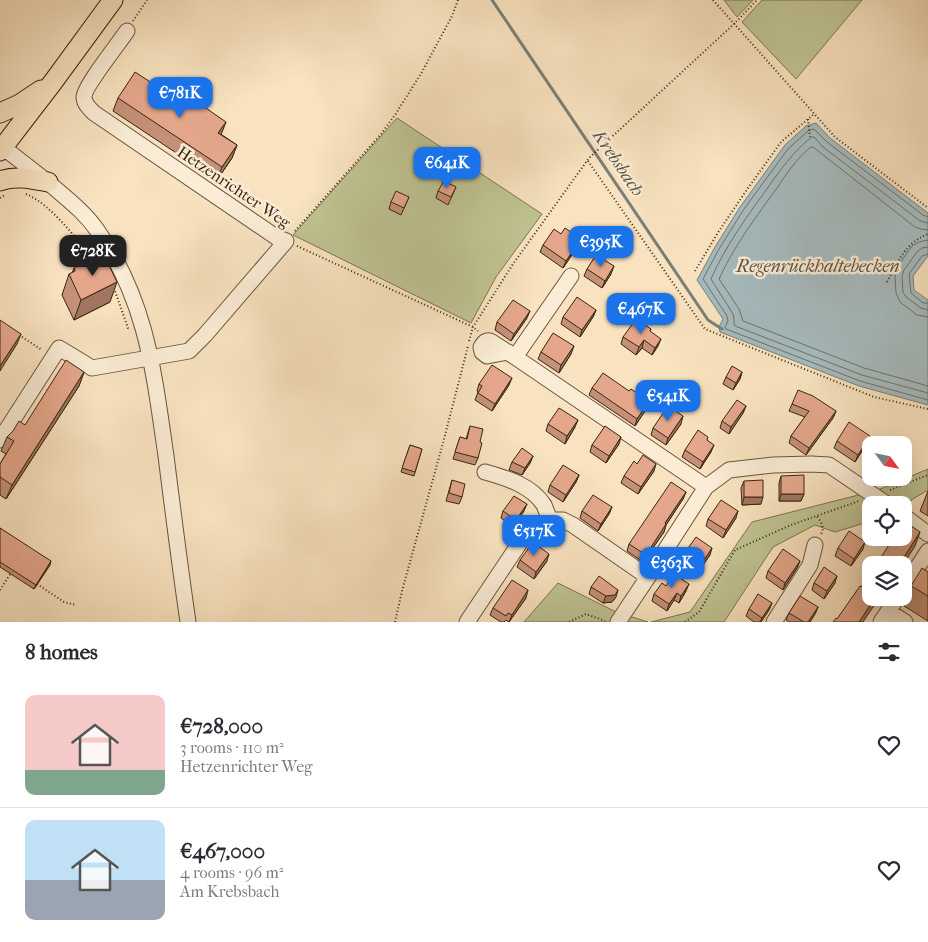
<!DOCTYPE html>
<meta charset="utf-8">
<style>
:root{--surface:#fff;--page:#f7f7f7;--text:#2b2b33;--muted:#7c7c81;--line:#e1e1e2;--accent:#1a73e8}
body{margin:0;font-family:"IM FELL French Canon",serif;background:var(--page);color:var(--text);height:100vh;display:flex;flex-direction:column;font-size:19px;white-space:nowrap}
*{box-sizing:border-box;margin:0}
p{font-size:16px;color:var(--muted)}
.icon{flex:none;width:28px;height:28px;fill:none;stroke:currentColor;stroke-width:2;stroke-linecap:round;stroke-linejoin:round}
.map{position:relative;height:622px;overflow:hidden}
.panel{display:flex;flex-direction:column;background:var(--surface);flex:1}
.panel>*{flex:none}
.needle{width:32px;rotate:123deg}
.controls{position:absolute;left:862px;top:436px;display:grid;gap:10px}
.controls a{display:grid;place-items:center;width:50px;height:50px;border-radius:10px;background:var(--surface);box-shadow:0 5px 20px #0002;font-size:25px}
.price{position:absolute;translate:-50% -42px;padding:0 11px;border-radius:10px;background:var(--accent);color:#fff;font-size:16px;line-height:32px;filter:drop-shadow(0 1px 2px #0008)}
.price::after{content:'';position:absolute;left:50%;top:30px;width:15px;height:11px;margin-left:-8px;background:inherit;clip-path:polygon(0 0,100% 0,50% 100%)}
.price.active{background:#222;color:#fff}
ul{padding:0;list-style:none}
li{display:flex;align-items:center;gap:15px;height:125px;padding:0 25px}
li+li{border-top:1px solid var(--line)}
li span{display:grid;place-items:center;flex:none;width:140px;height:100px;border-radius:10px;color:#555}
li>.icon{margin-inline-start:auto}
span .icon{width:60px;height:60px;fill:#fffc;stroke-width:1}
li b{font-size:21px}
h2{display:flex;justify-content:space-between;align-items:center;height:60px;padding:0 25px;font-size:21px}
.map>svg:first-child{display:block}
.green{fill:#bfc391;stroke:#7c7450}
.water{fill:#a5babe;stroke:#7a7f78}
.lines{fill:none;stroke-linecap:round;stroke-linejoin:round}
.shore{stroke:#6f7067;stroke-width:1}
.stream{stroke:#7a7f78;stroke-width:3}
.minor-casing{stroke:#69553c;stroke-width:17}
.major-casing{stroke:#392610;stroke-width:21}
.path{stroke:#392610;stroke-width:2;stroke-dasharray:1 2.5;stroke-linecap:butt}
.minor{stroke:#faecd5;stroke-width:15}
.major{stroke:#f8e2bf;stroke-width:19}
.wall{fill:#c49078;stroke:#392610}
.shaded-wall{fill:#a07561;stroke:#392610}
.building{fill:#e4a78b;stroke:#392610}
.labels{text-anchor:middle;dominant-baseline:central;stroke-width:5;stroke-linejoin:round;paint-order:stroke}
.street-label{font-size:16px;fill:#392610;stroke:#faecd5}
.water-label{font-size:18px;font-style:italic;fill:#595244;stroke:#faecd5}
</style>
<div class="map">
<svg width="928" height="622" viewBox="0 0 928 622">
<rect width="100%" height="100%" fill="#f8e2bf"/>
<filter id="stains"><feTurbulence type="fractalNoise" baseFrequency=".004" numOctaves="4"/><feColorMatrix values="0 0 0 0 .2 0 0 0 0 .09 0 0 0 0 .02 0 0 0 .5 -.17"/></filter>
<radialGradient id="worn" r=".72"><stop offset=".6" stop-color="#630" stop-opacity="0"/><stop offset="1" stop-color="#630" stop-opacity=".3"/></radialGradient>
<path class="green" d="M724,0H753L737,17Z
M762,0H862L796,79L742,22Z
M397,118L542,214L496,277L471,323L293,235Z
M928,469V490L903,505H871V521L835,532L815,525L773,547L724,622H651L690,612L752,522L878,490Z
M558,583L616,612L648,622H524Z"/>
<path class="water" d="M816,123L830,138L928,213V256L913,276L914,290L928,300V405L859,386L720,332L719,327L723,319L697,280L715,247L740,207L785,145L806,126Z"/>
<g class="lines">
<path class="shore" d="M928,217L923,215L827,142L815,130L813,129L808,131L788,149L744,209L719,249L703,279L727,316L728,321L725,327L726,329L860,381L928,400
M928,223L923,222L919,220L823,147L814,137H812C793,151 780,171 766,190C746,218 725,247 711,279L733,314L734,319V324L735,326L862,375L928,393
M928,230L921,229L915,227L813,147H811C797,158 787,173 777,188C756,217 734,246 719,279L739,309L743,321L864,368L928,386
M928,240L919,242L912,246L897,267L895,277L896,293L900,302L917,315L928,317
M928,247L922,248L917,252L904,270L902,277L903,292L906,297L921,308L928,310
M928,254L922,256L909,274L911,293L923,303H928"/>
<path class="stream" d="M492,0L708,320L722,329"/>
<defs>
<path id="minor" d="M0,145C19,160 38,174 57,190C71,202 86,214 97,230C147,300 154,374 166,456C173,512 180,567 188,622
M508,352L487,356L482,352L481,347C484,342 487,339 492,342L515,357L706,487
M515,357L571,276
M0,440L59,348L92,368L189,351L205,335L286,241L276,237L94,113C90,109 84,104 84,97C84,87 119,43 127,31
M485,472C506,478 531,485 544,505C546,510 548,515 550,520H563L573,525L648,577
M904,516L928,534
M904,588L928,551
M888,611L905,622
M467,622L523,538L539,524L550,520
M618,622L648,577L706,487L729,470L773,465L811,464L829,465L888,505
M774,622L810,565L815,545
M881,622L897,598"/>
<path id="major" d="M0,113L20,104L41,90
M0,151L53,82L113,0
M0,181C15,175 32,179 48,182"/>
</defs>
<use href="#minor" class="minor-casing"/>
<use href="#major" class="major-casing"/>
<path class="path" d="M713,0L835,137L928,208
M133,21L147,0
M808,119L810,137
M588,161L705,329L874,397L928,409
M26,194C52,205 76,239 94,260
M0,198L5,195
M295,231L381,134L395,115L422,72L452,16L458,0
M297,246L473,327L478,331
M695,271L719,231L746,191L781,142L814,114
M887,282C898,262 905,243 928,234
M114,288L129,331
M19,335L42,350
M469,341L473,327L513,264L589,158L734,24L757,0
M890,490L928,475
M817,517C821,521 825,528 821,534
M37,584L64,602L76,605
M0,590L11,573
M395,622L402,591L443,443L468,346
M569,622L586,614L605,621
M685,622L699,612L735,550L791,525L859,501"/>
<use href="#minor" class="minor"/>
<use href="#major" class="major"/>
</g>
<path class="wall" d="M161,89L160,93L237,145L232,158L217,180L113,111L118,98Z
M456,187L448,205L436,198L438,191Z
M409,197L401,215L389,209L391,202Z
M561,234L578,246L563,268L540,252L543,245Z
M74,268L110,302L74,320L62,295L69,274L72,273Z
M587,269L611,274L602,288L584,276Z
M596,310L593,317L580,337L561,324L563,317Z
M527,318L511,341L495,330L497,322Z
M651,329L650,331L658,346L652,355L642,348L636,355L621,344L623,337Z
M541,352L571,354L559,373L538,359Z
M84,372L79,386L6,499L0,495V464L6,454L1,451L7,437L25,425Z
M742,372L740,379L733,390L723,384L726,377Z
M479,384L509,385L492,411L475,400L478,392L477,391Z
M592,388L647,408L635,426L589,395Z
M792,404L836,411L833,418L806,455L789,443L791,436L805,417L789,411Z
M746,406L743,413L729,434L720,428L722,421Z
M548,424L575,427L565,444L546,431Z
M681,424L666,445L651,435L653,428Z
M470,426L480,442L478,458L475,465L453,459L460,437L466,439Z
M707,440L711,452L700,469L682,457L685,450Z
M837,441L867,443L855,462L834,448Z
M619,444L606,463L590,452L592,445Z
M410,445L422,449L414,476L401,472Z
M533,456L530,463L522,475L509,470L512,462Z
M637,464L654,471L638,494L621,483L624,476Z
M579,475L576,482L563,502L548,492L550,485Z
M781,476L804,494L801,501H779V483Z
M882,478H888L886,481Z
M452,480L462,497L459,504L446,501Z
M744,481L761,504L742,505L741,488Z
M928,491V516L920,511Z
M686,492L683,499L666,525L664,532L643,562L627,551L629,544Z
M612,507L609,514L598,531L580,518L582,511Z
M503,511H524L513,527L501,518Z
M736,518L723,538L706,526L708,519Z
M0,528L50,565L34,589L0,567Z
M838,548L863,549L851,566L835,556Z
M710,555L695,576L679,565L681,558Z
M520,560L547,561L534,579L517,567Z
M800,561L797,568L783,590L766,578L768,571Z
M928,572V621L904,606L911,586Z
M814,583H835L824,599L812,590Z
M666,586L686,591L679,603L674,600L667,611L652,601L654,594Z
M591,587L616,597L612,602L603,603L589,594Z
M526,598L509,622L506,620L504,622H501L490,615L493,608Z
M772,603L769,610L761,622H754L746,616L749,609Z
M818,607L815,614L810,622H790L786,620L789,613Z"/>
<path class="shaded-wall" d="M226,122L221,135L218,133Z
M237,145L232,158L217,180L222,167Z
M581,239L578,246L563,268L566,261Z
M614,266L611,274L602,288L605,281Z
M117,282L110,302L74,320L81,300Z
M596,310L593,317L580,337L582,330Z
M530,311L527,318L511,341L514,334Z
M21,334L17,344L0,371V366Z
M661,339L658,346L652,355L655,348Z
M644,340L642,348L636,355L639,347Z
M574,346L571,354L559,373L561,365Z
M84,372L79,386L6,499L12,485Z
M742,372L740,379L733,390L736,383Z
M512,378L509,385L492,411L495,404Z
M649,401L647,408L635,426L637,419Z
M746,406L743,413L729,434L731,427Z
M836,411L833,418L806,455L809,448Z
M683,416L681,424L666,445L668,438Z
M578,420L575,427L565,444L567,436Z
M870,436L867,443L855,462L858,455Z
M621,437L619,444L606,463L609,456Z
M714,445L711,452L700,469L703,462Z
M533,456L530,463L522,475L525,468Z
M656,464L654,471L638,494L641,487Z
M579,475L576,482L563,502L566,495Z
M686,492L683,499L666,525L664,532L643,562L646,555L665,523Z
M781,494H804L801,501H779Z
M744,497H763L761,504L742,505Z
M527,504L524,511L513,527L516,520Z
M612,507L609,514L598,531L601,524Z
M738,511L736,518L723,538L726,530Z
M920,532L915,546L903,565H899Z
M865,542L863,549L851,566L854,559Z
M712,548L710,555L695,576L698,569Z
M549,554L547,561L534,579L536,572Z
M51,561L50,565L34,589L36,585Z
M800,561L797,568L783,590L785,583Z
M837,576L835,583L824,599L827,591Z
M689,584L686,591L679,603L681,596Z
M528,590L526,598L509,622L512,615Z
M618,590L616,597L612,602L603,603L606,596Z
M677,593L674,600L667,611L669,604Z
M875,598H879L863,622H859Z
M772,603L769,610L761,622H760L762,618Z
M818,607L815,614L810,622H808Z"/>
<path class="building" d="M135,72L161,89L159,93L179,106L187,95L226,122L218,133L237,145L222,167L118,98Z
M444,181L456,187L451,197L438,191Z
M396,191L409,197L404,208L391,202Z
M565,228L581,239L566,261L543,245L554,229L561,234Z
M103,253L117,282L81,300L69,274L75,271L74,268Z
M596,255L614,266L605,281L587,269Z
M577,297L596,310L582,330L563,317Z
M513,300L530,311L514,334L497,322Z
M636,319L651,329L650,331L661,339L655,348L644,340L639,347L623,337Z
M0,320L21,334L0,366Z
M553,333L574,346L561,365L541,352Z
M66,360L84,372L12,485L0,477V464L14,441L7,437L13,431L19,421L25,425Z
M492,365L512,378L495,404L478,393L482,386L479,384Z
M732,366L742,372L736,383L726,377Z
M603,373L629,391L631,389L649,401L637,419L592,388Z
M798,390L813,396L836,411L809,448L791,436L809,411L792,404Z
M737,400L746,406L731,427L722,421Z
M668,406L683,416L668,438L653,428Z
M559,408L578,420L567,436L548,424Z
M849,422L870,436L858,455L837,441Z
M470,426L483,429L480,442L482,443L478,458L455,452L460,437L467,439Z
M605,426L621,437L609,456L592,445Z
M698,430L708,437L707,440L714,445L703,462L685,450Z
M410,445L422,449L415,472L402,468Z
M522,448L533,456L525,468L512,462Z
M643,455L656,464L641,487L624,476L634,461L637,464Z
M563,465L579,475L566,495L550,485Z
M804,475V494H781V476Z
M452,480L465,484L462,497L449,493Z
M763,480V497H744V481Z
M671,482L686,492L665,523L666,524L646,555L629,544Z
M593,495L612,507L601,524L582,511Z
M514,496L527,504L516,520L503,511Z
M721,500L738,511L726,530L708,519Z
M904,521L920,532L899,565H876L889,545L887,544L892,538H904Z
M0,528L51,561L36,585L0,562Z
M849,531L865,542L854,559L838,548Z
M696,537L712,548L698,569L681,558Z
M533,542L549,554L536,572L520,560Z
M783,549L800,561L785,583L768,571Z
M824,567L837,576L827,591L814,583Z
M922,568L928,572V596L911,586Z
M871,572V598H875L859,622H833L836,618L837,619L860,586L861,587Z
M674,574L689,584L681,596L677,593L669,604L654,594L662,583L666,586Z
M599,576L618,590L615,595L606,596L591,587Z
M512,580L528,590L512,615L508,613L506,616L493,608Z
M758,594L772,603L762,618L749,609Z
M800,596L818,607L808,622H804L789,613Z"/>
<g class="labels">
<g class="street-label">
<text transform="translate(234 187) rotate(34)">Hetzenrichter Weg</text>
</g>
<g class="water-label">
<text transform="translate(618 163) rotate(56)">Krebsbach</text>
<text x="818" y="266">Regenrückhaltebecken</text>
</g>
</g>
<rect width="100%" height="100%" filter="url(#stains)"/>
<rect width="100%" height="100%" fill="url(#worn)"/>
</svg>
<div class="controls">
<a><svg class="needle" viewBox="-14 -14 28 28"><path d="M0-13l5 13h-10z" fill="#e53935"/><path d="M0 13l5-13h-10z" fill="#7c7c81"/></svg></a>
<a><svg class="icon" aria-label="locate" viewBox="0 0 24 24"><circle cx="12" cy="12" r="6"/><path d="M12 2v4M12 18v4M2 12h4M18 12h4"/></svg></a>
<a><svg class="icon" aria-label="layers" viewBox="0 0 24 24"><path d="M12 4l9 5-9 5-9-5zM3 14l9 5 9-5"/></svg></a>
</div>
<b class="price" style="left:180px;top:119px">€781K</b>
<b class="price" style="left:447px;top:189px">€641K</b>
<b class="price" style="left:601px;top:268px">€395K</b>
<b class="price active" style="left:93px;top:277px">€728K</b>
<b class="price" style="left:641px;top:335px">€467K</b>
<b class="price" style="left:668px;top:422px">€541K</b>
<b class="price" style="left:534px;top:557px">€517K</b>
<b class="price" style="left:672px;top:589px">€363K</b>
</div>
<section class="panel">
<h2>8 homes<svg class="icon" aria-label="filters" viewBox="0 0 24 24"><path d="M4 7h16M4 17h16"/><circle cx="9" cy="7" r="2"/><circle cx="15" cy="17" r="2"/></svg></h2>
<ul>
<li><span style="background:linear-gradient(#f6c9c9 75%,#7fa58c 0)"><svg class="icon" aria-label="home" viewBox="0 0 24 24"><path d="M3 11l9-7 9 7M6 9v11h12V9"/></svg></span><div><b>€728,000</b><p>3 rooms · 110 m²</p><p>Hetzenrichter Weg</p></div><svg class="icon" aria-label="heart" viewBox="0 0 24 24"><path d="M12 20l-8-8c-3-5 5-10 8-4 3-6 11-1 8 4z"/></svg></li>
<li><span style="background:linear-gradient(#bfe0f5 60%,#9aa5b1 0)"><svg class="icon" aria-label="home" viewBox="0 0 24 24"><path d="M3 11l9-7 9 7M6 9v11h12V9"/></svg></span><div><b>€467,000</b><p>4 rooms · 96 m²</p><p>Am Krebsbach</p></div><svg class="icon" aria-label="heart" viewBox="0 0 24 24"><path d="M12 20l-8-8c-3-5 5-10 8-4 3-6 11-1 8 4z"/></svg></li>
</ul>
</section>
